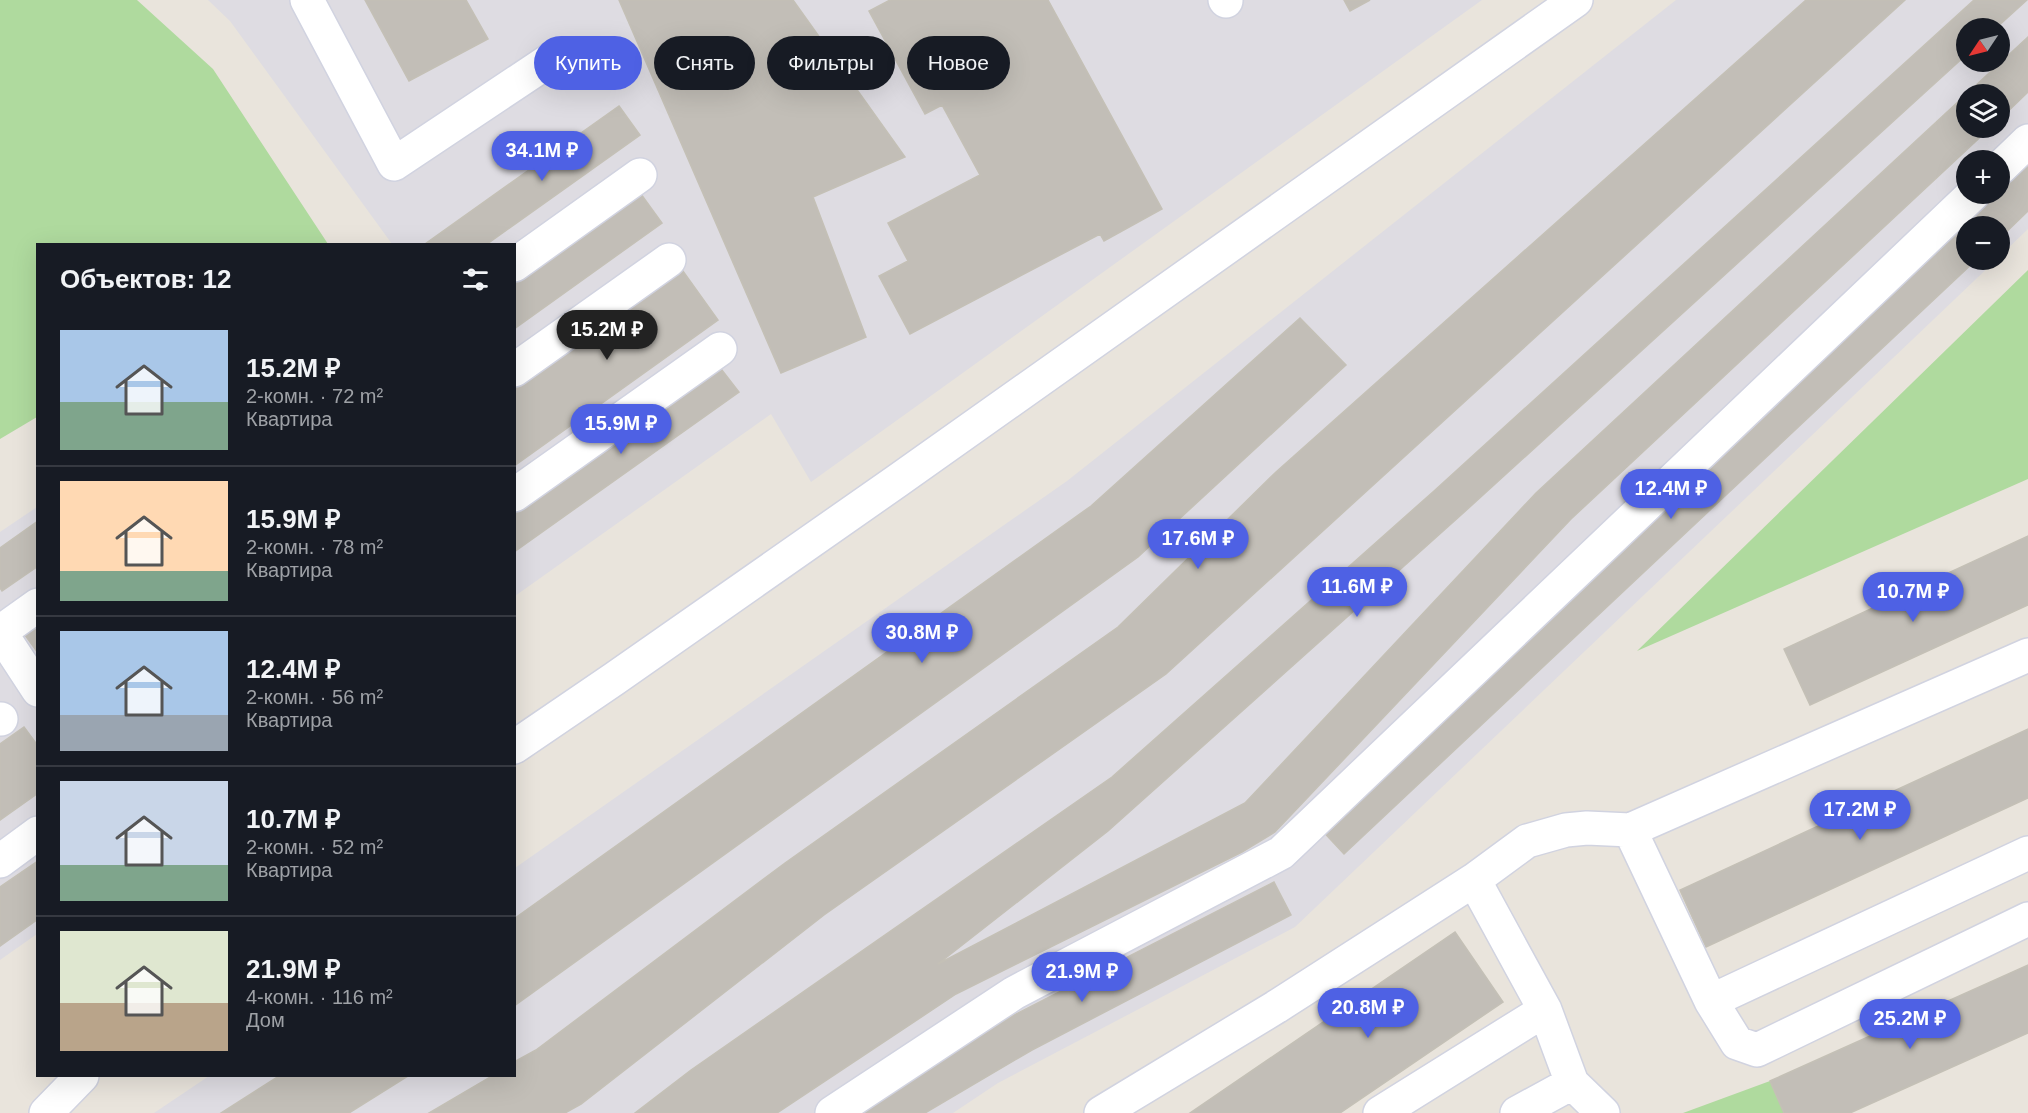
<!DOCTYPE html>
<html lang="ru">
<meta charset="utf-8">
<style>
:root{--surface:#171b24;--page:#20242c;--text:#f1f3f6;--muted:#9ea1a6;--line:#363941;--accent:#4e61e4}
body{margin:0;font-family:Arial,sans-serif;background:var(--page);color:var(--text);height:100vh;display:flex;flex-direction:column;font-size:22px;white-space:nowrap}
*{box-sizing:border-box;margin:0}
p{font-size:20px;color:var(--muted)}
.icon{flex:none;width:33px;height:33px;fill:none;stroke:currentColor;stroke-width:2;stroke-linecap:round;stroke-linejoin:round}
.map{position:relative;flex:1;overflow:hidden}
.side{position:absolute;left:36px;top:243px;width:480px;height:834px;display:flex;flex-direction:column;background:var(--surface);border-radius:0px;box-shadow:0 6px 24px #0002}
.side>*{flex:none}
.hud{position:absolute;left:534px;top:36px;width:570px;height:54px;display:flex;gap:12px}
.needle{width:39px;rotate:235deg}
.fabs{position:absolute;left:1956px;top:18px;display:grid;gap:12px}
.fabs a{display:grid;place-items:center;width:54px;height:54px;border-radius:50%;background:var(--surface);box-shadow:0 6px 24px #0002;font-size:30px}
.price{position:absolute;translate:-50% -51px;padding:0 14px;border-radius:21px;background:var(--accent);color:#fff;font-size:20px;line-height:39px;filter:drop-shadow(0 2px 3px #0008)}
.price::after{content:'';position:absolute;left:50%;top:36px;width:18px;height:14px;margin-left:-9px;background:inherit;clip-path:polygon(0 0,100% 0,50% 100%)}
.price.active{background:#222;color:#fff}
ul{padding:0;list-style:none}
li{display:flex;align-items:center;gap:18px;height:150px;padding:0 24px}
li+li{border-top:2px solid var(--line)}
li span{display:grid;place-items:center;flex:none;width:168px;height:120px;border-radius:0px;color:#555}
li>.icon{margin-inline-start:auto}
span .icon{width:72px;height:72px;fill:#fffc;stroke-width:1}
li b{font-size:26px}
h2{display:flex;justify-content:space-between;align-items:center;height:72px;padding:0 24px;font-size:26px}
.pill{padding:0 21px;border-radius:27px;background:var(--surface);box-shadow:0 6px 24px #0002;font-size:21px;line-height:54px}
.pill.active{background:var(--accent);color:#fff}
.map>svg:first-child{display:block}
.industrial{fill:#dedce2;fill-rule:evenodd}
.green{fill:#afda9e}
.building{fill:#c2beb7;stroke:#c4c0b6;stroke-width:1.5}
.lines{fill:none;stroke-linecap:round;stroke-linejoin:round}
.minor-casing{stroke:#d1d3e0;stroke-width:36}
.minor{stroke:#fff;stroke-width:33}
</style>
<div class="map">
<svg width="2028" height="1113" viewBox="0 0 2028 1113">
<rect width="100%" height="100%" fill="#e9e4dc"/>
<path class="industrial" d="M208,0H1482L811,482L771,414L515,596L514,244H392L230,21Z
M1676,0H2028V229L2000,256V226H1966V260H1996L1295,927L998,1083L953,1113H154L209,1076H514L515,868L1067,481ZM1966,28H2000V62H1966ZM1966,94H2000V128H1966ZM1966,160H2000V194H1966Z
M37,507V934L0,960V532Z"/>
<path class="green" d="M0,0H137L213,69L328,244H38L37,417L0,439Z
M2028,270V479L1637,651Z
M1770,1081L1784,1113H1683Z"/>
<path class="building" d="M365,0H466L488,39L409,81Z
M619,0H793L905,157L813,197L866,337L781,373Z
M890,0H1048L1162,209L1104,241L1100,234L910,334L879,276L908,261L888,223L980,175L942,105L925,114L869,11Z
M1344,0H1370L1350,11Z
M1806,0H1905L1166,674L824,915L581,1104L565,1113H429L492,1076H514V1062L536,1050L785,863L1118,627L1276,472Z
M1974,0H2027L1996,28H1966V55L1461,515L1108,831L938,964L1245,803L1536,493L2028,37V92L2000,119V94H1966V128H1990L1571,519L1275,832L1242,852L956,994L777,1113H635L691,1070L1112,777L1434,491Z
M619,106L640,135L487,244H425Z
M2028,159V211L2000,238V226H1966V260H1976L1344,854L1318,826L1991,194H2000V185Z
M638,190L662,223L514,329V279Z
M680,267L718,320L514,466V385Z
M1300,318L1346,365L1138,557L514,1006V919L1091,506Z
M718,365L739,392L514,552V510Z
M38,521V566L2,591L0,588V548Z
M2028,536V605L1810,705L1784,649Z
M38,620V653L22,631Z
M24,727L38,746V793L0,820V744Z
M2028,729V798L1706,947L1680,890Z
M38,861V919L0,946V887Z
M1274,882L1291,915L1032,1050L925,1113H851L1014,1015Z
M1455,932L1503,1002L1340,1113H1190Z
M2028,965V1033L1850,1113H1784L1770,1081Z
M279,1076H408L349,1113H221Z"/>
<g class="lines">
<defs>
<path id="minor" d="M307,0L394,164L556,56
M1225,0L1226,1
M2000,168L2028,141
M514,265L640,175
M514,370L669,260
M514,495L720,349
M0,632L38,690
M0,632L38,605
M0,719H1
M514,747L614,679L897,481L1576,0
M1630,830L1711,1001L2028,853
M0,861L38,833
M1474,880L1545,1010L1572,1083L1603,1113
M1711,1001L1737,1043L1757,1050L2028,919
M46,1113L82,1076
M832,1113L1014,993L1281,853L1973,194
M1101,1113L1276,1007L1474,880L1527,841L1566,830L1587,828L1630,830L2028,655
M1380,1113L1545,1010
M1517,1113L1572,1083"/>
</defs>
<use href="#minor" class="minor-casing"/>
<use href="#minor" class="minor"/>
</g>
</svg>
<div class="fabs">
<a><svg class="needle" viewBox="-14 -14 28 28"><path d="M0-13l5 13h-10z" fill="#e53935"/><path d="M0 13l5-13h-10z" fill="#9ea1a6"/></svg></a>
<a><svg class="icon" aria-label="layers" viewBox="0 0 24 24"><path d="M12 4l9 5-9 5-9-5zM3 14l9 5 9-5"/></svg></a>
<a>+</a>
<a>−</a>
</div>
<b class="price" style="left:542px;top:182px">34.1M ₽</b>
<b class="price active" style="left:607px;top:361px">15.2M ₽</b>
<b class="price" style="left:621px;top:455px">15.9M ₽</b>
<b class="price" style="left:1671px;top:520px">12.4M ₽</b>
<b class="price" style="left:1198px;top:570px">17.6M ₽</b>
<b class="price" style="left:1357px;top:618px">11.6M ₽</b>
<b class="price" style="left:1913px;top:623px">10.7M ₽</b>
<b class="price" style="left:922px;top:664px">30.8M ₽</b>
<b class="price" style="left:1860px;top:841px">17.2M ₽</b>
<b class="price" style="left:1082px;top:1003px">21.9M ₽</b>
<b class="price" style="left:1368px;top:1039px">20.8M ₽</b>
<b class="price" style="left:1910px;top:1050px">25.2M ₽</b>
<div class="hud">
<a class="pill active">Купить</a>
<a class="pill">Снять</a>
<a class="pill">Фильтры</a>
<a class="pill">Новое</a>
</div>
<section class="side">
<h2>Объектов: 12<svg class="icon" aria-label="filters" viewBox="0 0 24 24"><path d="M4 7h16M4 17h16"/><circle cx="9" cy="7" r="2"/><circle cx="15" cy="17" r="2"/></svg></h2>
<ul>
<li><span style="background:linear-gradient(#a9c7e8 60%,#7fa58c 0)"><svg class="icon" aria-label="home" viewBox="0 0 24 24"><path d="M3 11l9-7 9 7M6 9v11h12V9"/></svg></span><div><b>15.2M ₽</b><p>2-комн. · 72 m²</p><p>Квартира</p></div></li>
<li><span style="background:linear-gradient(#ffd9b3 75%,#7fa58c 0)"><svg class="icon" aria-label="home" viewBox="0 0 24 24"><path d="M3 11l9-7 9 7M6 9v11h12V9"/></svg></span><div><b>15.9M ₽</b><p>2-комн. · 78 m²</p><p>Квартира</p></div></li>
<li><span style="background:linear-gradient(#a9c7e8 70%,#9aa5b1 0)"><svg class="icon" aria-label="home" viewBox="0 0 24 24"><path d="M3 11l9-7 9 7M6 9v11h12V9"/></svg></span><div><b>12.4M ₽</b><p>2-комн. · 56 m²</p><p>Квартира</p></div></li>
<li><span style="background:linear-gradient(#c9d6e8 70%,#7fa58c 0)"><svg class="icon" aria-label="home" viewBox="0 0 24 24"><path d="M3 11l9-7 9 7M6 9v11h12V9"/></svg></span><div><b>10.7M ₽</b><p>2-комн. · 52 m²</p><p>Квартира</p></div></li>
<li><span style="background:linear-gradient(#dfe7d0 60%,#b9a48a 0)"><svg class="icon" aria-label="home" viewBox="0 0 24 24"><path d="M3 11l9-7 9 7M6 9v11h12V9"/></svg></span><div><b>21.9M ₽</b><p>4-комн. · 116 m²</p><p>Дом</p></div></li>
</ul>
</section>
</div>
